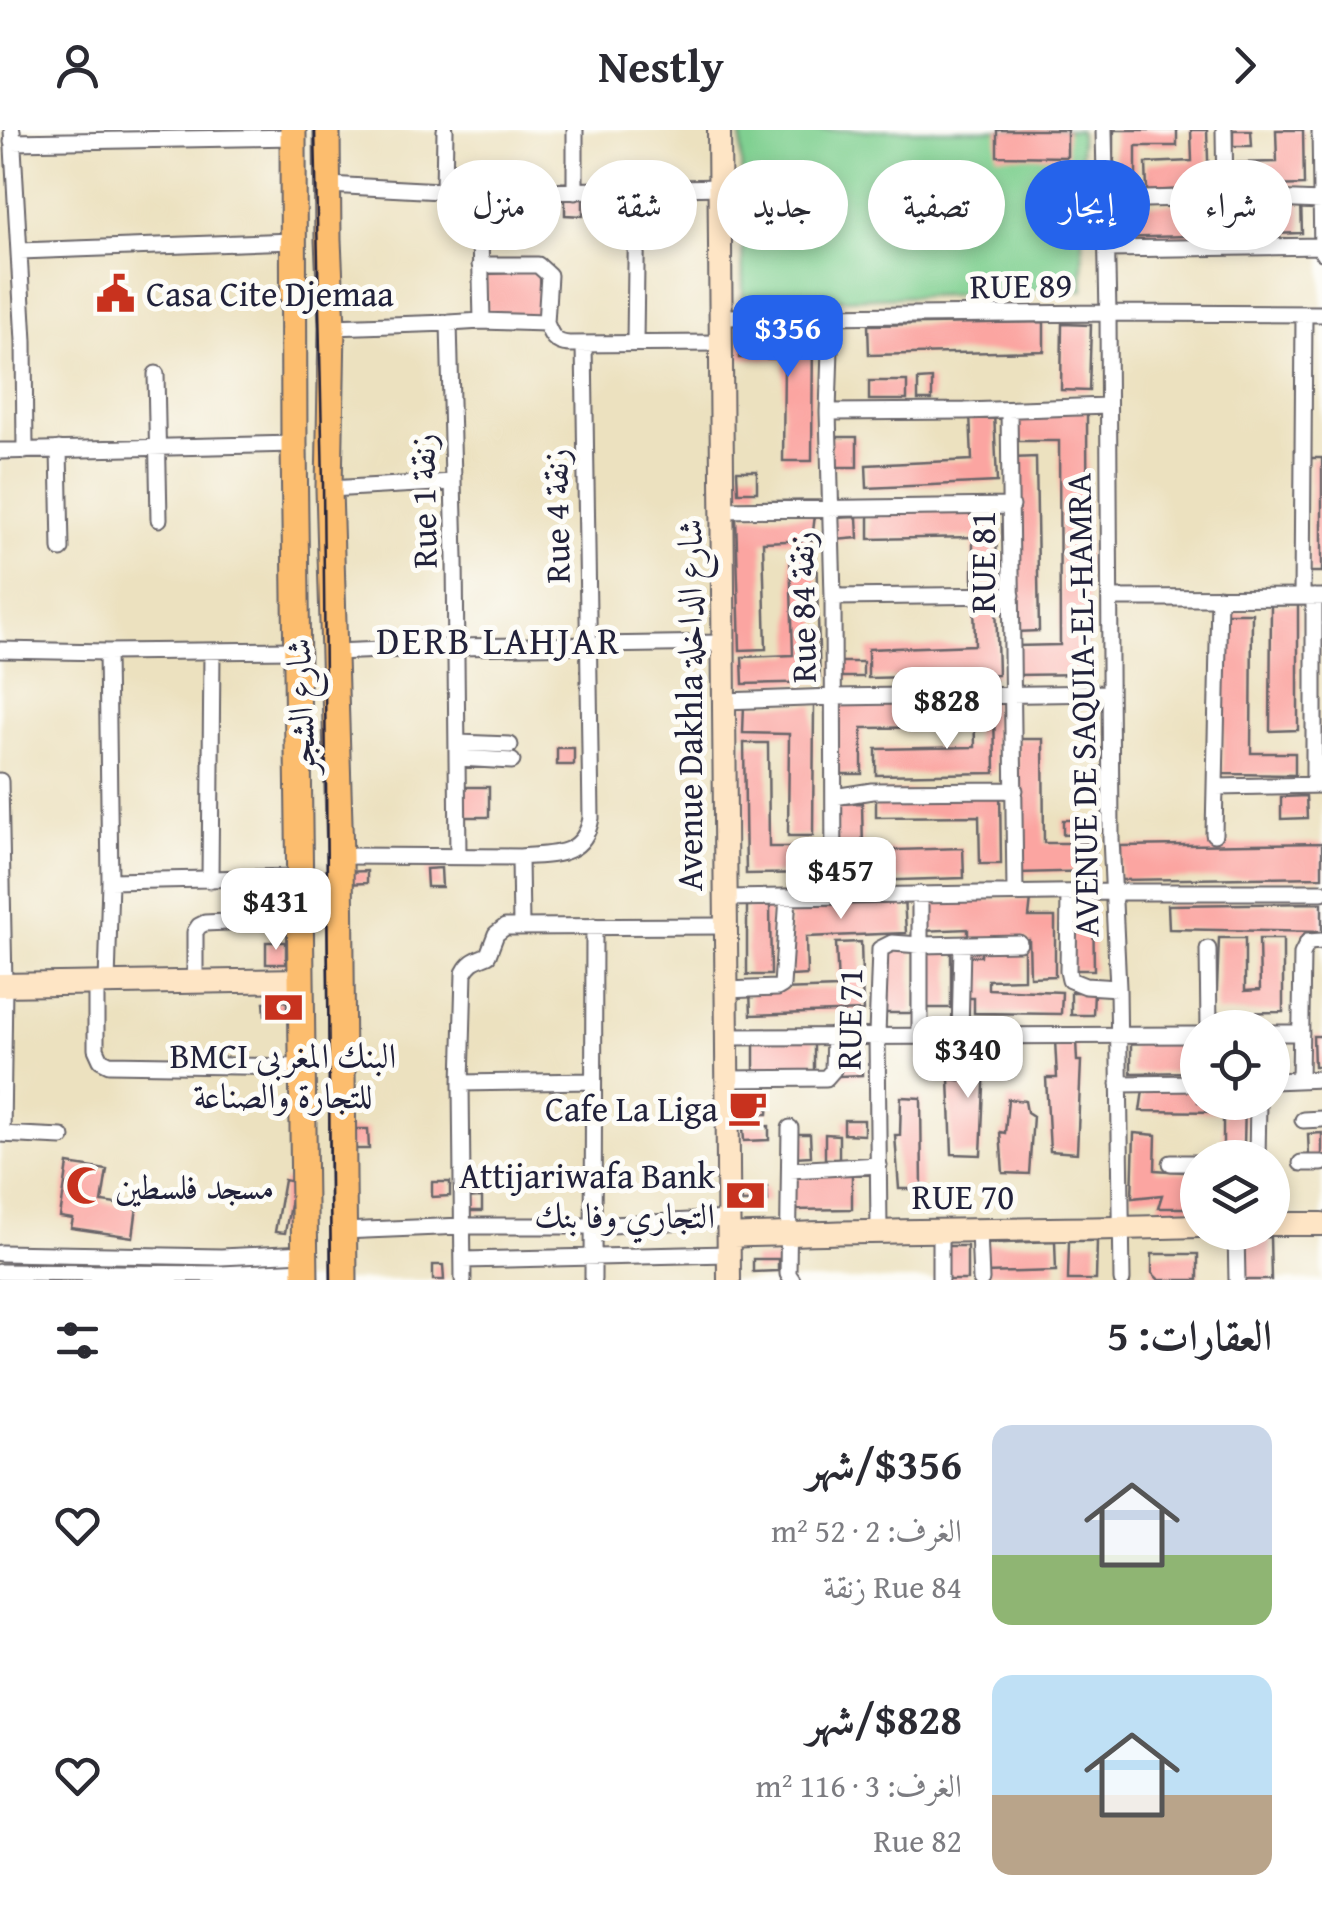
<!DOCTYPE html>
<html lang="ar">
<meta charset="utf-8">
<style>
:root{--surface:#fff;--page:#f7f7f7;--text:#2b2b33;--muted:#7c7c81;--accent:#2563eb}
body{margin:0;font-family:"Gentium Book Plus",Amiri,serif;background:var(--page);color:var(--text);direction:rtl;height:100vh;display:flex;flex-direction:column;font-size:38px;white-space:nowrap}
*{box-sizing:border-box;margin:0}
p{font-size:32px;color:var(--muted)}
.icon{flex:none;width:55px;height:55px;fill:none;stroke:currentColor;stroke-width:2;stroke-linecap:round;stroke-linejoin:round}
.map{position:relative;height:1150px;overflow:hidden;direction:ltr}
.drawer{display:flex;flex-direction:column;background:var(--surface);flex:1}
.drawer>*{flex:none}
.hud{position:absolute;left:30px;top:30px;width:1262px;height:90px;direction:rtl;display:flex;gap:20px}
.fabs{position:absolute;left:1180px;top:880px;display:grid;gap:20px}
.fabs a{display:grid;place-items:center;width:110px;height:110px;border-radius:50%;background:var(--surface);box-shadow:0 5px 15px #0003;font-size:50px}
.price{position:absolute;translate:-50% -85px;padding:0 22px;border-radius:20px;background:#fff;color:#222;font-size:32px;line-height:65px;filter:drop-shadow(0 2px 5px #0008)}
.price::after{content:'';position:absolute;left:50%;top:60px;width:30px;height:22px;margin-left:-15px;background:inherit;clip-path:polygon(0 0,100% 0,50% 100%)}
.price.selected{background:var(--accent);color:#fff}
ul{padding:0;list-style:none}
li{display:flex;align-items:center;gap:30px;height:250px;padding:0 50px}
li span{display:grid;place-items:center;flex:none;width:280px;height:200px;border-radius:20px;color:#555}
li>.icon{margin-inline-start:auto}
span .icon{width:120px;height:120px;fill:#fffc;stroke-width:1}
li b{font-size:42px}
h2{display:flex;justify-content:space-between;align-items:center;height:120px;padding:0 50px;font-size:42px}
.chip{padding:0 35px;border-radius:45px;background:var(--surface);box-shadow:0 5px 15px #0003;font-size:35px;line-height:90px}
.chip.selected{background:var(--accent);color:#fff}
header{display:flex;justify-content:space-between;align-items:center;height:130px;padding:0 50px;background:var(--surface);font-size:45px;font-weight:800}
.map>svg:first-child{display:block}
.green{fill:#80d091;stroke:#517966;stroke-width:2.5}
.building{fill:#fba5a1}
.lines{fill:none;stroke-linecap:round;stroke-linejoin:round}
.street-casing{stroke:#696569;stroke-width:19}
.secondary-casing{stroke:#696569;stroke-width:26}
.primary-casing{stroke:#696569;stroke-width:29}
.street{stroke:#fff;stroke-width:15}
.secondary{stroke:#fee5c5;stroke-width:22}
.primary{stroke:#fcbd6e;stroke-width:25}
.tram{stroke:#22223b;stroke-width:2.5}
.labels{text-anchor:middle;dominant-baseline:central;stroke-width:10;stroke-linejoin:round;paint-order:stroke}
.street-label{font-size:35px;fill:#22223b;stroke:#fdfcf7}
.poi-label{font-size:35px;fill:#22223b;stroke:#fdfcf7;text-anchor:start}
.neighbourhood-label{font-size:38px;letter-spacing:2.5px;fill:#22223b;stroke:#fdfcf7}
</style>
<header><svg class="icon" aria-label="forward" viewBox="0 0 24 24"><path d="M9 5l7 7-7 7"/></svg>Nestly<svg class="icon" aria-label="person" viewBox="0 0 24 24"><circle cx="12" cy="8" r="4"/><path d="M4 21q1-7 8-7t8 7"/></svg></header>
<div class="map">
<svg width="1322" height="1150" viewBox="0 0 1322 1150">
<rect width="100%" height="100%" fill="#fdfcf7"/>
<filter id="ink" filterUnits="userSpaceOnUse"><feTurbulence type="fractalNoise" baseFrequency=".01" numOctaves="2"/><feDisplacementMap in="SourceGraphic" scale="20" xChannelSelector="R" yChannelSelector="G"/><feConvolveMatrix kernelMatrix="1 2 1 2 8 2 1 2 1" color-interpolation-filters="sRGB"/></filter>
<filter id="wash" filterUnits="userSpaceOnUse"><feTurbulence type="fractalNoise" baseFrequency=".0048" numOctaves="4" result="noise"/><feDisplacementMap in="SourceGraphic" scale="40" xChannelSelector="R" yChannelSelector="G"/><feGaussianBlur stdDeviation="2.25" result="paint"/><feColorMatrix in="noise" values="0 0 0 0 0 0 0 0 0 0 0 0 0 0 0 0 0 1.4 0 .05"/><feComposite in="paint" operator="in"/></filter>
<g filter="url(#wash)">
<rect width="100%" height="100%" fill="#ece1bf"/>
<path class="green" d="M741,0H1080L1083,160L743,173Z"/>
<g id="blocks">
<path class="building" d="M997,0H1067V27L997,26Z
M1114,0H1177V16H1136V56H1114Z
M1191,0H1207L1209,58L1147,61L1146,33L1192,31Z
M1233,0H1251L1252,16H1233Z
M1276,0H1303L1304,55L1233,57V33L1277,32Z
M565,69H583V86L565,85Z
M1301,71L1302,103L1112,108L1111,76Z
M540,142L541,186L486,188L485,144Z
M1044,192V221L869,225L868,195Z
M1062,194L1091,195L1089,261L1061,260Z
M739,196L813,197L812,331H783L784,229L739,228Z
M932,249V270H918V250Z
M869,251H907V270H869Z
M1087,280L1088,544L1015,545V516L1060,515L1059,311H1016V281Z
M994,282L997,352L867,358L866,335L972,330L970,283Z
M829,307H857V337H829Z
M1036,327L1039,501L1015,502L1012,328Z
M1311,328H1322V442H1309Z
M737,341H757V362H738Z
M996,379L997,455H973V407L869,409V380Z
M815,385L812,410L763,412L766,519L740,520L736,386Z
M857,387L858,408L835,410L833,388Z
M816,422L820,552L743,554L742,527L793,525L790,423Z
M996,468L998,545L868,548V519L975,515L974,469Z
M1271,475H1298V600L1270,601Z
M1224,483H1252L1251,623H1295V645L1223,644Z
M834,532H863V547H834Z
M994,569L995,643L876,645V619L975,617L974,570Z
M961,570V597L862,598V644H836V571Z
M744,574L814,575L813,706H788L789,604L743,603Z
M1017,609H1043L1044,713H1096V741L1018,743Z
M744,613H768L769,717H821V743L746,744Z
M557,618H574V635H557Z
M460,657H489V687H460Z
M1000,660L1001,734H980L979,686L876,687V662Z
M1306,666L1307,688L1281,689V667Z
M862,673L863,721L963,718L964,748L836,752L835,674Z
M1063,690H1093V704L1063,705Z
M1322,713V747L1120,750V716Z
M441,738L442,757H427L426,739Z
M367,741V753L344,754L343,742Z
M904,766L906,803L806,807L807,845L791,846L788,770Z
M1031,769L1029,787H1055V846L1030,847L1029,809L968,810V799L921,801L923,772Z
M1070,771H1093L1094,840H1071Z
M1322,773V802L1169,799L1168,775Z
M770,775L771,845H747V776Z
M1219,808H1245V861L1260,860L1259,809H1283V882L1216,883Z
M266,812H286V834H266Z
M861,812L863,881L751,885L750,861L838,858L836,813Z
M1024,815V849L988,850V859L1062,862L1061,884L974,883V868H964V826H981V816Z
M925,817H951V878H925Z
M882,819H912V883H882Z
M1071,862H1094L1093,885H1071Z
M287,871V884L265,885L264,872Z
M1313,906H1322V936H1314Z
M814,908V942L754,943V909Z
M1055,910H1076L1077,931H1081L1077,1023L1050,1021L1046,948H1057Z
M979,911L980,932H985L981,1025L952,1024L949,949L960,950L958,912Z
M1272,911H1282L1281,940H1272Z
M1198,912V942L1131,943V913Z
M862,930V945L839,946V931Z
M1143,960H1198V972H1245L1244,1017L1223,1021V982L1140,981Z
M901,967L921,968L922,1059H899L895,1005H900Z
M1008,969L1025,971L1027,982L1033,986L1029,1044L1003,1043L1000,1002L1005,1003Z
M744,972H769L768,984H744Z
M844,990H864V1005L844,1004Z
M769,996V1010L744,1011L743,997Z
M345,999H368L369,1019H345Z
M1134,1003L1156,1005L1155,1040L1198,1043V1078H1158L1162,1065L1132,1068Z
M1322,1003V1027H1309L1308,1004Z
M793,1004H810L811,1026L794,1027Z
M825,1004L839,1005V1029H825Z
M68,1034L107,1040L102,1072L137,1077L133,1107L71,1098L73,1089L60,1087Z
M852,1043V1079L791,1080V1044Z
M284,1050L294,1052L285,1103L275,1102Z
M432,1052H450V1066L432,1067Z
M767,1057L768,1071L742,1072L741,1058Z
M482,1067V1081H463V1068Z
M1270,1107L1271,1150H1238L1237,1108Z
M1055,1111L1056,1141L983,1143L982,1114Z
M1069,1111H1097L1096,1150H1068Z
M942,1116H967V1150H942Z
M1152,1124H1198V1150H1159L1152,1143Z
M753,1129H778V1141L753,1142Z
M433,1135H443L444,1150H433Z"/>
</g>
</g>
<g filter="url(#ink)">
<use href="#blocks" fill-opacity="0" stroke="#696569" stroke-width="2.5"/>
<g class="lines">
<defs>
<path id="street" d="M12,0L24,211L25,321
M1104,0L1108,183L1111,708L1118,858L1122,1150
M1224,0L1225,67
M1320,0L1322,122
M12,12L294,7
M328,55L479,63L720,57
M444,62L445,0
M575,62V0
M479,63L482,191
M1105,70L1225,67L1321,71
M1107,119L1322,116
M20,121L294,111
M480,135H538L549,145L546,193
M721,187L1108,183L1322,184
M831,187L828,282L833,467L834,766
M449,193L482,191L546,193C551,205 554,213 569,214L721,213
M332,197L449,193L455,428L458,726
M635,213L637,58
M156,244L159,389
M1009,280L1015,763
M828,282L965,281L1108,276
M59,319L61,419
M0,321L294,314
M329,359L453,352
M722,380L1012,376
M833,467L1012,465
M1302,467L1304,184
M1314,467V655
M1110,468L1322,467
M0,520L107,522L297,520
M107,522L110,751L107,853
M334,522L456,517L724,513
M724,571L834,567L1110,563
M458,613L510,615
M458,628L512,631
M0,651L4,855L2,1004
M1216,657L1322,655
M834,667L872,661L1015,660
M1214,704L1219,467
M340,726L520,727C552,724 584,728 591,688L584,214
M520,727L521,797
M210,750L212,522
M110,751L301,747
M920,764V905
M1069,764L1068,841L1070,850L1085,856L1118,858
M726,768L1113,762H1322
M1208,819L1209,898
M195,852V802L199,796L205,793L249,791
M96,853V919L101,930L109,934L303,937
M727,860L777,858L782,855L788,767
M1272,903H1301
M960,905L962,815
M727,907L1198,905
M727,949L826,948L833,940L834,905
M1300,949L1302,824L1308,812L1322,811
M1272,951L1322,949
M461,953L593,951
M1119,954L1198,953
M1303,990L1322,989
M790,998L788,1144L792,1150
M0,1004L62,1007
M1257,1028L1258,972
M1171,1033H1198
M1301,1033H1322
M790,1040L879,1035
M342,1101L463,1096H592L729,1089
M879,1101L877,905L880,819L892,813L920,815L1019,813
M979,1101L981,1150
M1236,1102L1237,1150
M0,1123L221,1127L305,1123
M463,1130L729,1124
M0,1142L221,1144L305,1140
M463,1150L461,953L464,843C470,831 476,830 488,825L496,804L505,797L726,796
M593,1150L594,796
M940,1150V1101"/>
<path id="secondary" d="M719,0L729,1150
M0,855L301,850
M1272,1094H1322
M729,1106C885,1099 1041,1101 1198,1096"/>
<path id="primary" d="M293,0L294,314L305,1150
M327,0L328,110L332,197L329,359L340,726L344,1150"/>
</defs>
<use href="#street" class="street-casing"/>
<use href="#secondary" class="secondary-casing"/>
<use href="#primary" class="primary-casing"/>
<use href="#street" class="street"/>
<use href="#secondary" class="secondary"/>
<use href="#primary" class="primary"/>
<path class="tram" d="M315,0L323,355L331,1150"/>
</g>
</g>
<defs>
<symbol id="civic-bare" viewBox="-9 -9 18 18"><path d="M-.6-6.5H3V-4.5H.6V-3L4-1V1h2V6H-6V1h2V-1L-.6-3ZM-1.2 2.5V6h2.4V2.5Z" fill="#c8321e" stroke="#fdfcf7" stroke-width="2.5" paint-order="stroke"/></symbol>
<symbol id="bank-bare" viewBox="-9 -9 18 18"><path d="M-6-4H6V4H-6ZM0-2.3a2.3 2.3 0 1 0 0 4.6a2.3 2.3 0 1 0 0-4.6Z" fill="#c8321e" stroke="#fdfcf7" stroke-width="2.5" paint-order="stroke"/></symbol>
<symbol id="cafe-bare" viewBox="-9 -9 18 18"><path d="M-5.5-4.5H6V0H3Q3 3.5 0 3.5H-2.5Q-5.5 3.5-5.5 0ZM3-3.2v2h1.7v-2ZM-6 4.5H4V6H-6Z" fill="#c8321e" stroke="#fdfcf7" stroke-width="2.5" paint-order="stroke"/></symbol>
<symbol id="mosque-bare" viewBox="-9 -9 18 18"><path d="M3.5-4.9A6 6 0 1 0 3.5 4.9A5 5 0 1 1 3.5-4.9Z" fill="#c8321e" stroke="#fdfcf7" stroke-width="2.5" paint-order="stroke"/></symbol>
</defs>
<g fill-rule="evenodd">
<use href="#civic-bare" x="88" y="136" width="55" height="55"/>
<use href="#bank-bare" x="256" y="850" width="55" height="55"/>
<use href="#cafe-bare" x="720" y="950" width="55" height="55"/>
<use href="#mosque-bare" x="58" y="1028" width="55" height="55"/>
<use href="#bank-bare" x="718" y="1038" width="55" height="55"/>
</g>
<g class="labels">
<g class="street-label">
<text transform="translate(1021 155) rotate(-1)">RUE 89</text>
<text transform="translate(423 371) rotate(-91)">Rue 1 زنقة</text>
<text transform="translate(556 386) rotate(-91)">Rue 4 زنقة</text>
<text transform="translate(982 432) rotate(-90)">RUE 81</text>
<text transform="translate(802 477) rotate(-91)">Rue 84 زنقة</text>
<text transform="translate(689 575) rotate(-90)">Avenue Dakhla شارع الداخلة</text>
<text transform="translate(1082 575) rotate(-91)">AVENUE DE SAQUIA-EL-HAMRA</text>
<text transform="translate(300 576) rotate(-92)">شارع الشجر</text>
<text transform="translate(849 889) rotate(-89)">RUE 71</text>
<text x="963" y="1066">RUE 70</text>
</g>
<g class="poi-label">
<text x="146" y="163">Casa Cite Djemaa</text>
<text x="283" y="925" text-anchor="middle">BMCI البنك المغربي<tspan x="283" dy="40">للتجارة والصناعة</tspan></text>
<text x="718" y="978" text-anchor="end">Cafe La Liga</text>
<text x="715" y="1045" text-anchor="end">Attijariwafa Bank<tspan x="715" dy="40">التجاري وفا بنك</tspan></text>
<text x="115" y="1056">مسجد فلسطين</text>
</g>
<g class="neighbourhood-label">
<text x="499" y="510">DERB LAHJAR</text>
</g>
</g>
</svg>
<div class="fabs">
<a><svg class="icon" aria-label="locate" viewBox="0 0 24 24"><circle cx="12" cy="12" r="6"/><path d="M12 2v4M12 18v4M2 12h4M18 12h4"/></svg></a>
<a><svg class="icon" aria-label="layers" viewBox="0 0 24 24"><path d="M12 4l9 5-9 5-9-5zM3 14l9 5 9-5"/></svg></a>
</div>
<b class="price selected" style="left:788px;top:250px">$356</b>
<b class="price" style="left:947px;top:622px">$828</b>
<b class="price" style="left:841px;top:792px">$457</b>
<b class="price" style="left:276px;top:823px">$431</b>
<b class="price" style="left:968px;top:971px">$340</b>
<div class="hud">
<a class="chip">شراء</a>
<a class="chip selected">إيجار</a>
<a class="chip">تصفية</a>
<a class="chip">جديد</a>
<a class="chip">شقة</a>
<a class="chip">منزل</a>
</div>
</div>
<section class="drawer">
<h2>العقارات: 5<svg class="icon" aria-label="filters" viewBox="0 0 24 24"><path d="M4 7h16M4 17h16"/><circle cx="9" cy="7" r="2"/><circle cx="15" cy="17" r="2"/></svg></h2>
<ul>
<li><span style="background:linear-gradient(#c9d6e8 65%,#8fb573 0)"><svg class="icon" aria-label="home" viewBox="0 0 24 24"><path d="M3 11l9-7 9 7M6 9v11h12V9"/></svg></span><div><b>$356/شهر</b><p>الغرف: 2 · 52 m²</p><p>Rue 84 زنقة</p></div><svg class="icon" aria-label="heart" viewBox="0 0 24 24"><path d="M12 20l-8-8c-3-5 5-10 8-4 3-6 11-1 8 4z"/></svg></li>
<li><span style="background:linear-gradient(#bfe0f5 60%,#b9a48a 0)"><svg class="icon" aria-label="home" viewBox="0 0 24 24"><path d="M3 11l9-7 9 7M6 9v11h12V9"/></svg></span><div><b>$828/شهر</b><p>الغرف: 3 · 116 m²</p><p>Rue 82</p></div><svg class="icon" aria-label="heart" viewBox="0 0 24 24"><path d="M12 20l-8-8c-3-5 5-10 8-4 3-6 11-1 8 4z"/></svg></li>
</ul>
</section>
